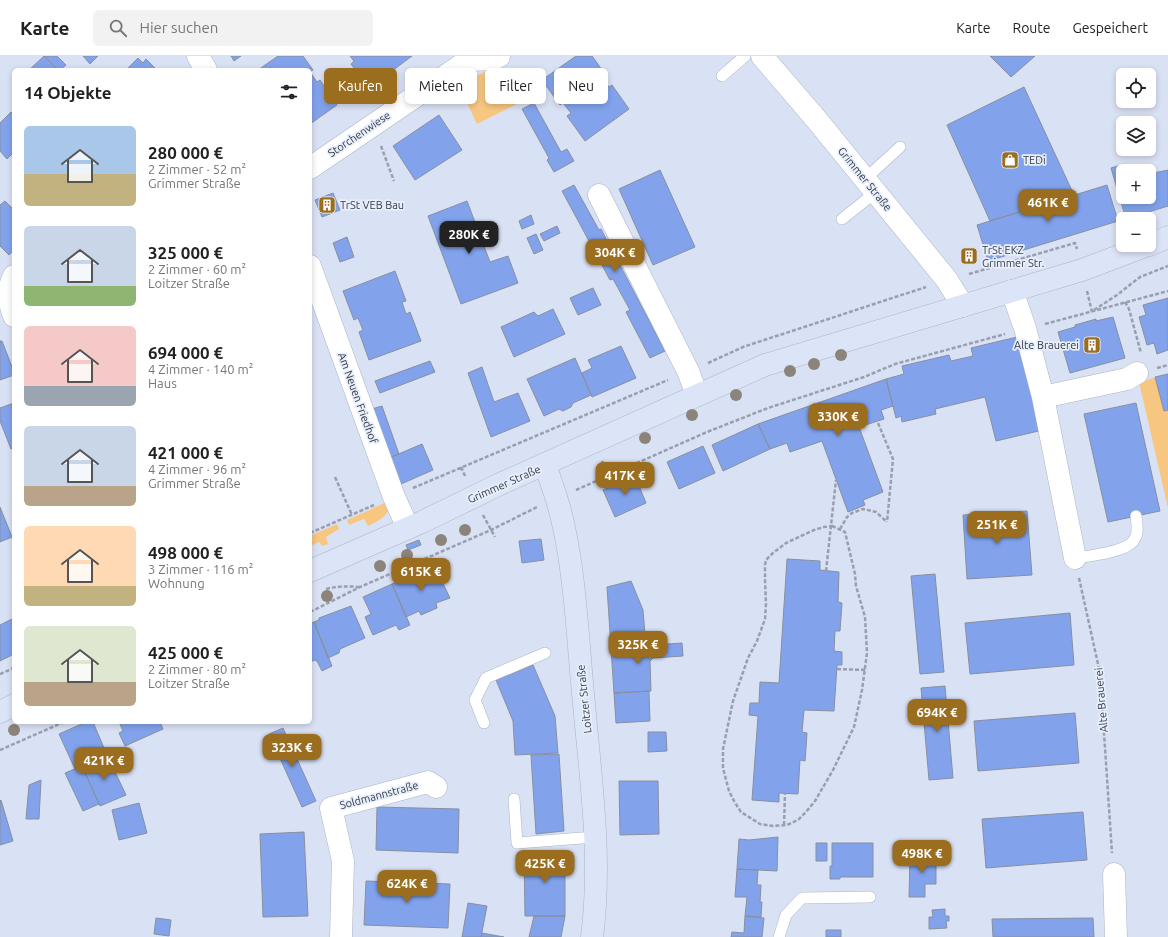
<!DOCTYPE html>
<html lang="de">
<meta charset="utf-8">
<style>
:root{--surface:#fff;--page:#f2f2f2;--text:#222;--muted:#767676;--line:#e0e0e0;--accent:#9b6d1e}
body{margin:0;font-family:Ubuntu,sans-serif;background:var(--page);color:var(--text);height:100vh;display:flex;flex-direction:column;font-size:15px;white-space:nowrap}
*{box-sizing:border-box;margin:0}
p{font-size:13px;color:var(--muted)}
.icon{flex:none;width:22px;height:22px;fill:none;stroke:currentColor;stroke-width:2;stroke-linecap:round;stroke-linejoin:round}
.map{position:relative;flex:1;overflow:hidden}
.side{position:absolute;left:12px;top:12px;width:300px;height:656px;display:flex;flex-direction:column;background:var(--surface);border-radius:6px;box-shadow:0 2px 6px #0003}
.side>*{flex:none}
.guide{position:absolute;left:324px;top:12px;width:380px;height:36px;display:flex;gap:8px}
.buttons{position:absolute;left:1116px;top:12px;display:grid;gap:8px}
.buttons a{display:grid;place-items:center;width:40px;height:40px;border-radius:6px;background:var(--surface);box-shadow:0 2px 6px #0003;font-size:20px}
.price{position:absolute;translate:-50% -34px;padding:0 9px;border-radius:8px;background:var(--accent);color:#fff;font-size:13px;line-height:26px;filter:drop-shadow(0 1px 2px #0008)}
.price::after{content:'';position:absolute;left:50%;top:24px;width:12px;height:9px;margin-left:-6px;background:inherit;clip-path:polygon(0 0,100% 0,50% 100%)}
.price.active{background:#222;color:#fff}
ul{padding:0;list-style:none}
li{display:flex;align-items:center;gap:12px;height:100px;padding:0 12px}
li span{display:grid;place-items:center;flex:none;width:112px;height:80px;border-radius:6px;color:#555}
li>.icon{margin-inline-start:auto}
span .icon{width:48px;height:48px;fill:#fffc;stroke-width:1}
li b{font-size:17px}
h2{display:flex;justify-content:space-between;align-items:center;height:48px;padding:0 12px;font-size:17px}
.pill{padding:0 14px;border-radius:6px;background:var(--surface);box-shadow:0 2px 6px #0003;font-size:14px;line-height:36px}
.pill.active{background:var(--accent);color:#fff}
header{display:flex;align-items:center;gap:24px;box-sizing:border-box;height:56px;padding:0 20px;background:var(--surface);border-bottom:1px solid var(--line)}
header strong{font-size:19px}
nav{display:flex;gap:22px;margin-inline-start:auto;font-size:14px}
.search{width:280px;height:36px;background:var(--page);display:flex;align-items:center;gap:10px;box-sizing:border-box;padding:0 14px;border-radius:6px;color:var(--muted);font-size:15px}
.map>svg:first-child{display:block}
.green{fill:#f7c782}
.building{fill:#82a3ec;stroke:#878fa0}
.lines{fill:none;stroke-linecap:round;stroke-linejoin:round}
.lane-casing{stroke:#abb4c5;stroke-width:12}
.street-casing{stroke:#abb4c5;stroke-width:23}
.secondary-casing{stroke:#abb4c5;stroke-width:23}
.path{stroke:#999fae;stroke-width:2.5;stroke-dasharray:4 2;stroke-linecap:butt}
.lane{stroke:#fff;stroke-width:11}
.street{stroke:#fff;stroke-width:22}
.secondary{stroke:#dce4f7;stroke-width:22}
.tree{fill:#8c847a}
.labels{text-anchor:middle;dominant-baseline:central;stroke-width:3.5;stroke-linejoin:round;paint-order:stroke}
.street-label{font-size:11px;fill:#373a42;stroke:#e7effd}
.poi-label{font-size:11px;fill:#373a42;stroke:#e7effd;text-anchor:start}
</style>
<header>
<strong>Karte</strong>
<div class="search"><svg class="icon" aria-label="search" viewBox="0 0 24 24"><circle cx="10" cy="10" r="6"/><path d="M15 15l6 6"/></svg>Hier suchen</div>
<nav><a>Karte</a><a>Route</a><a>Gespeichert</a></nav>
</header>
<div class="map">
<svg width="1168" height="881" viewBox="0 0 1168 881">
<rect width="100%" height="100%" fill="#d9e1f4"/>
<path class="green" d="M496,11L517,48L477,68L458,28Z
M1168,318V452L1139,326Z
M389,445C392,459 378,465 368,470L364,463L349,469L347,464Z
M337,468L339,473L326,481L328,488L322,490L319,486L310,490V480Z"/>
<path class="building" d="M44,0L58,14H29Z
M44,0H57L66,9L60,14H58Z
M83,0H98L90,8Z
M231,0H241L234,5Z
M278,0H303L313,14L310,16V14H258Z
M350,0H412L369,32L351,8L354,5Z
M576,0H592L605,18L601,20L609,31L612,29L629,53L585,85L567,60L571,57L563,47L560,49L542,24Z
M990,0H1035L1011,21Z
M138,2L143,7L146,3L157,14H126Z
M310,16L317,26L320,24L337,49L310,68Z
M1024,31L1074,139L990,165L947,69Z
M534,47L561,96L567,93L574,105L554,116L547,104L549,102L522,53Z
M11,56L14,59V96L7,103L0,95V67Z
M439,59L462,94L415,124L393,90Z
M1124,108L1126,115H1123V141H1149V118L1168,114V150L1126,163L1111,112Z
M660,114L695,191L653,209L619,133Z
M574,129L599,174L601,173L665,295L650,302L626,256L630,254L613,223L610,224L562,135Z
M1107,129L1118,165L988,205L977,169Z
M333,137L340,154L322,161L315,144Z
M5,145L14,154V194L9,199L0,190V149Z
M467,145L490,206L508,200L518,227L461,248L428,160Z
M531,159L534,168L522,173L519,165Z
M557,170L560,177L544,185L540,178Z
M536,178L543,194L534,198L527,182Z
M347,181L354,201L340,206L333,187Z
M971,195L973,203L968,204L966,196Z
M395,215L406,245L402,246L406,258L410,256L421,285L369,304L359,276L363,274L358,262L354,264L343,235Z
M593,232L601,249L578,259L570,242Z
M1168,242V294L1157,298L1154,287L1147,289L1139,261L1146,259L1143,249Z
M553,253L565,278L514,301L501,271L534,256L538,260Z
M1113,261L1125,302L1070,317L1058,276L1075,271V269L1096,263V265Z
M1021,280L1043,374L996,385L985,341L935,353L936,358L902,366L901,360L896,362L886,323L904,318L902,310L949,299L951,305L973,300L971,292Z
M0,285H2L14,316V319L0,324Z
M621,290L636,322L592,341L582,317L592,312L588,304Z
M575,302L591,339L573,347L571,351L563,355L559,353L544,360L527,323Z
M430,305L435,316L380,337L375,325Z
M482,311L494,346L518,337L530,365L491,381L468,317Z
M1168,318V354L1164,355L1155,321Z
M886,323L893,350L881,354L884,363L859,371L883,436L863,444L865,449L848,456L822,385L790,396L787,387L770,393L758,368Z
M14,347V392L11,393L0,365V352Z
M1136,347L1160,455L1108,466L1084,358Z
M382,350L399,398L389,402L372,353Z
M758,368L770,393L723,415L712,389Z
M422,388L433,414L401,428L389,402Z
M703,390L715,417L679,433L667,406Z
M635,420L646,447L615,461L603,434Z
M0,451L12,481L0,486Z
M1027,455L1032,519L967,523L963,459Z
M541,483L544,504L522,507L519,485Z
M419,484L421,489L408,494L406,489Z
M787,503L820,505V514L839,516L838,546L842,547L840,575H835L834,595L842,596V609H837L834,655L804,654L802,676L807,677L806,692L805,705L800,704L798,738L779,737V746L752,744L758,660L749,659L750,647H759L760,626L779,627Z
M434,509L450,542L436,547L437,552L421,559L419,555L406,561L392,528Z
M935,518L944,616L920,618L911,520Z
M631,525L643,554L646,590L611,592L607,531Z
M392,528L410,569L399,574L396,569L373,579L365,561L371,558L363,541Z
M351,550L365,582L340,593L339,597L328,602L314,566L319,564V562Z
M1070,557L1074,609L970,618L965,567Z
M14,562V598L0,605V569Z
M314,566L332,610L322,615L317,605L315,604L310,606V567Z
M682,587L683,600L653,602L650,605L651,635L614,637L611,592Z
M533,609L555,660L558,697L515,699L513,665L496,624Z
M945,630L953,722L929,724L921,632Z
M649,635L650,665L616,667L614,637Z
M1075,657L1079,707L978,715L974,665Z
M86,666H93L107,699L75,713L59,678Z
M119,666H160L163,673L125,690L119,677L123,675Z
M283,672L316,745L302,751L269,678Z
M648,676H666L667,695L648,696Z
M559,698L564,775L536,778L531,699Z
M107,699L126,739L100,750L82,710Z
M82,710L99,748L83,755L65,717Z
M41,724L39,763H26L29,729Z
M619,725H658L659,778L620,779Z
M1,744L13,785L0,789V745Z
M139,747L147,777L119,784L112,754Z
M377,751L459,753L458,797L376,794Z
M1083,756L1087,804L986,812L982,763Z
M304,776L308,860L263,861L260,778Z
M778,781L777,815L737,813L739,783L749,784Z
M816,787H827V805H816Z
M832,787H873V821H840V823H830V810H832Z
M910,789H935L936,799L910,800Z
M524,796H565V860H525Z
M936,799V828H925V841H909L910,800Z
M737,813L758,814L757,829H761L760,846H762L761,861L745,860L747,841H735Z
M366,825L450,828L448,872L364,869Z
M468,847L487,850L481,881H462Z
M945,853V860H949V865H946L947,872L929,873V861H933L932,854Z
M534,860H565L561,881H529Z
M745,860L764,862L762,881H731L732,876L744,877Z
M156,862L171,864L169,880L154,878Z
M1093,862L1094,881H993L992,863Z
M826,874H841V881H826Z
M482,877L504,881H481Z"/>
<g class="lines">
<defs>
<path id="lane" d="M722,20L745,0
M865,123L900,91
M842,163L876,136
M1075,502C1089,500 1127,496 1134,484C1139,477 1137,468 1136,460
M484,667L475,644L486,622L545,597
M514,743L517,787L595,781
M779,881L786,859L802,842L870,841"/>
<path id="street" d="M198,0L206,14
M762,0L816,63L947,224L963,250
M310,112L469,4L494,3L499,0
M599,139L688,315L697,339
M310,210L394,441L408,472
M14,220C7,233 9,247 14,260
M1012,235L1025,272L1043,341L1127,323L1137,317
M1043,341L1075,502
M1114,818L1116,881
M341,881L343,805L331,752L428,726L436,731"/>
<path id="secondary" d="M1149,189L1168,181
M545,409C552,428 559,447 563,467C576,525 578,589 584,648C591,725 602,804 592,881
M310,515L422,466L498,429L765,309L1082,214L1148,189
M0,656L14,649"/>
</defs>
<use href="#lane" class="lane-casing"/>
<use href="#street" class="street-casing"/>
<use href="#secondary" class="secondary-casing"/>
<path class="path" d="M381,90L394,125
M969,218L1075,187L1077,193
M1087,235L1092,256
M1125,246L1129,253L1141,297
M1094,254L1117,239L1140,221L1168,210
M1045,268L1168,235
M708,307L743,291L926,231
M1157,312L1168,309
M878,367L893,403L887,466
M602,405L608,419
M461,411L466,422
M335,421L352,459
M413,432L668,324
M576,434L707,376L768,352L864,321L895,308L1005,278
M483,459L495,481
M832,470L845,476L855,518L856,530L865,561L867,597L862,634L854,671L833,714L815,745L806,756L798,764L787,769L773,770L760,768L741,756L734,745L729,735L723,712V693L733,645L748,602L757,585L765,563L766,548L765,524V509L766,504L773,497L786,487L814,474L824,471Z
M840,473L847,461L852,457L863,453L876,456L887,466
M310,477L374,449
M826,515L836,424
M1079,522L1100,617L1112,797
M326,533C338,530 348,530 360,531
M310,556L360,531L491,474L537,451
M837,613L865,614
M0,618L14,612
M0,694L64,666
M784,769L785,737"/>
<use href="#lane" class="lane"/>
<use href="#street" class="street"/>
<use href="#secondary" class="secondary"/>
</g>
<g class="tree">
<circle cx="841" cy="299" r="6"/>
<circle cx="814" cy="308" r="6"/>
<circle cx="790" cy="315" r="6"/>
<circle cx="736" cy="339" r="6"/>
<circle cx="692" cy="359" r="6"/>
<circle cx="645" cy="382" r="6"/>
<circle cx="465" cy="474" r="6"/>
<circle cx="441" cy="484" r="6"/>
<circle cx="407" cy="499" r="6"/>
<circle cx="380" cy="510" r="6"/>
<circle cx="327" cy="540" r="6"/>
<circle cx="14" cy="674" r="6"/>
</g>
<defs>
<symbol id="shop-square" viewBox="-11 -11 22 22"><rect x="-9" y="-9" width="18" height="18" rx="4" fill="#9b6d1e" stroke="#e7effd"/><path d="M-5-2.5h2.3a2.7 3.5 0 0 1 5.4 0H5L5.5 6h-11ZM-1.5-2.5h3a1.5 2.3 0 0 0-3 0Z" fill="#fff"/></symbol>
<symbol id="building-square" viewBox="-11 -11 22 22"><rect x="-9" y="-9" width="18" height="18" rx="4" fill="#9b6d1e" stroke="#e7effd"/><path d="M-4-6H4V6H1V3H-1V6H-4ZM-2.5-4.3h1.7v1.8h-1.7ZM.8-4.3h1.7v1.8H.8ZM-2.5-1h1.7V.8h-1.7ZM.8-1h1.7V.8H.8Z" fill="#fff"/></symbol>
</defs>
<g fill-rule="evenodd">
<use href="#shop-square" x="1000" y="94" width="20" height="20"/>
<use href="#building-square" x="317" y="139" width="20" height="20"/>
<use href="#building-square" x="959" y="190" width="20" height="20"/>
<use href="#building-square" x="1082" y="279" width="20" height="20"/>
</g>
<g class="labels">
<g class="street-label">
<text transform="translate(359 78) rotate(-34)">Storchenwiese</text>
<text transform="translate(865 123) rotate(51)">Grimmer Straße</text>
<text transform="translate(358 342) rotate(70)">Am Neuen Friedhof</text>
<text transform="translate(504 428) rotate(-24)">Grimmer Straße</text>
<text transform="translate(584 643) rotate(-96)">Loitzer Straße</text>
<text transform="translate(1101 644) rotate(-95)">Alte Brauerei</text>
<text transform="translate(379 739) rotate(-15)">Soldmannstraße</text>
</g>
<g class="poi-label">
<text x="1023" y="104">TEDi</text>
<text x="340" y="149">TrSt VEB Bau</text>
<text x="982" y="194">TrSt EKZ<tspan x="982" dy="13">Grimmer Str.</tspan></text>
<text x="1079" y="289" text-anchor="end">Alte Brauerei</text>
</g>
</g>
</svg>
<div class="buttons">
<a><svg class="icon" aria-label="locate" viewBox="0 0 24 24"><circle cx="12" cy="12" r="6"/><path d="M12 2v4M12 18v4M2 12h4M18 12h4"/></svg></a>
<a><svg class="icon" aria-label="layers" viewBox="0 0 24 24"><path d="M12 4l9 5-9 5-9-5zM3 14l9 5 9-5"/></svg></a>
<a>+</a>
<a>−</a>
</div>
<b class="price" style="left:1048px;top:167px">461K €</b>
<b class="price active" style="left:469px;top:199px">280K €</b>
<b class="price" style="left:615px;top:217px">304K €</b>
<b class="price" style="left:838px;top:381px">330K €</b>
<b class="price" style="left:625px;top:440px">417K €</b>
<b class="price" style="left:997px;top:489px">251K €</b>
<b class="price" style="left:421px;top:536px">615K €</b>
<b class="price" style="left:638px;top:609px">325K €</b>
<b class="price" style="left:937px;top:677px">694K €</b>
<b class="price" style="left:292px;top:712px">323K €</b>
<b class="price" style="left:104px;top:725px">421K €</b>
<b class="price" style="left:922px;top:818px">498K €</b>
<b class="price" style="left:545px;top:828px">425K €</b>
<b class="price" style="left:407px;top:848px">624K €</b>
<div class="guide">
<a class="pill active">Kaufen</a>
<a class="pill">Mieten</a>
<a class="pill">Filter</a>
<a class="pill">Neu</a>
</div>
<section class="side">
<h2>14 Objekte<svg class="icon" aria-label="filters" viewBox="0 0 24 24"><path d="M4 7h16M4 17h16"/><circle cx="9" cy="7" r="2"/><circle cx="15" cy="17" r="2"/></svg></h2>
<ul>
<li><span style="background:linear-gradient(#a9c7e8 60%,#c2b280 0)"><svg class="icon" aria-label="home" viewBox="0 0 24 24"><path d="M3 11l9-7 9 7M6 9v11h12V9"/></svg></span><div><b>280 000 €</b><p>2 Zimmer · 52 m²</p><p>Grimmer Straße</p></div></li>
<li><span style="background:linear-gradient(#c9d6e8 75%,#8fb573 0)"><svg class="icon" aria-label="home" viewBox="0 0 24 24"><path d="M3 11l9-7 9 7M6 9v11h12V9"/></svg></span><div><b>325 000 €</b><p>2 Zimmer · 60 m²</p><p>Loitzer Straße</p></div></li>
<li><span style="background:linear-gradient(#f6c9c9 75%,#9aa5b1 0)"><svg class="icon" aria-label="home" viewBox="0 0 24 24"><path d="M3 11l9-7 9 7M6 9v11h12V9"/></svg></span><div><b>694 000 €</b><p>4 Zimmer · 140 m²</p><p>Haus</p></div></li>
<li><span style="background:linear-gradient(#c9d6e8 75%,#b9a48a 0)"><svg class="icon" aria-label="home" viewBox="0 0 24 24"><path d="M3 11l9-7 9 7M6 9v11h12V9"/></svg></span><div><b>421 000 €</b><p>4 Zimmer · 96 m²</p><p>Grimmer Straße</p></div></li>
<li><span style="background:linear-gradient(#ffd9b3 75%,#c2b280 0)"><svg class="icon" aria-label="home" viewBox="0 0 24 24"><path d="M3 11l9-7 9 7M6 9v11h12V9"/></svg></span><div><b>498 000 €</b><p>3 Zimmer · 116 m²</p><p>Wohnung</p></div></li>
<li><span style="background:linear-gradient(#dfe7d0 70%,#b9a48a 0)"><svg class="icon" aria-label="home" viewBox="0 0 24 24"><path d="M3 11l9-7 9 7M6 9v11h12V9"/></svg></span><div><b>425 000 €</b><p>2 Zimmer · 80 m²</p><p>Loitzer Straße</p></div></li>
</ul>
</section>
</div>
